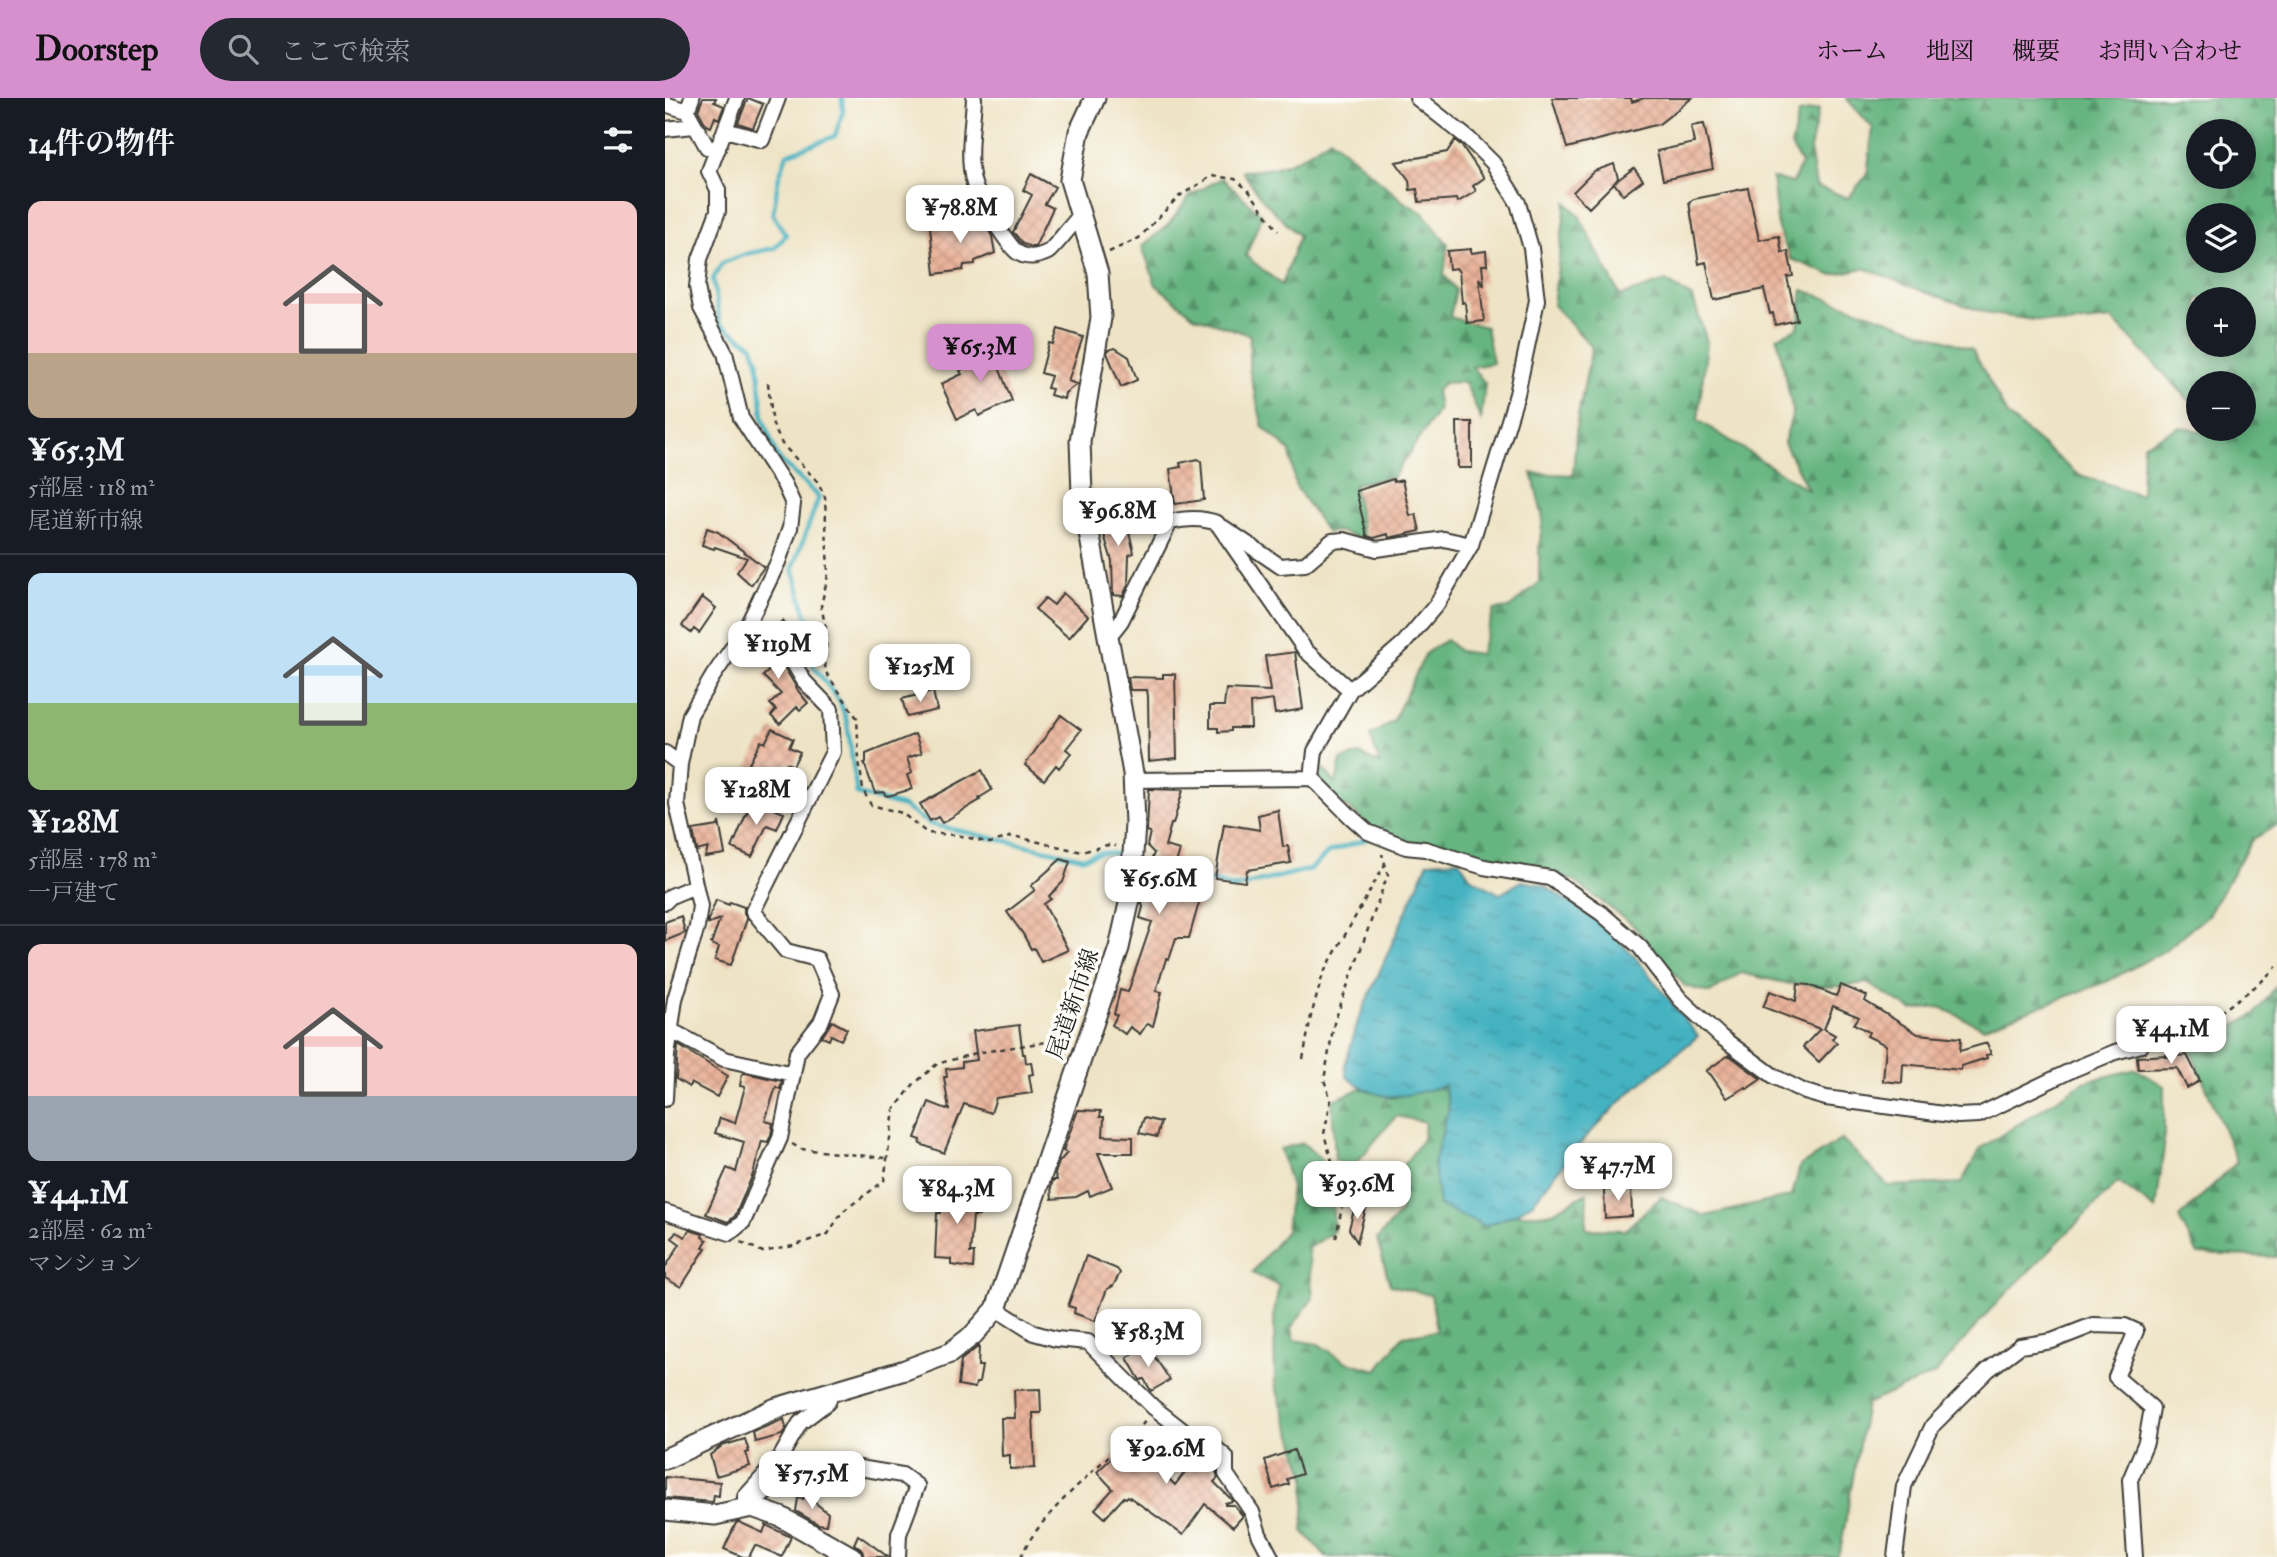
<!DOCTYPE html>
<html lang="ja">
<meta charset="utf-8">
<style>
:root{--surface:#171b24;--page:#242831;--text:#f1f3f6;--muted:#9ea1a6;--line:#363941;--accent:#d690ce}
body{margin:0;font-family:"IM FELL Double Pica","Noto Serif JP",serif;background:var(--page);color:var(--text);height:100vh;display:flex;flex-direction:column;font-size:26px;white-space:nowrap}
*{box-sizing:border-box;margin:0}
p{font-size:23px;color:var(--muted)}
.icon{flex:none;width:38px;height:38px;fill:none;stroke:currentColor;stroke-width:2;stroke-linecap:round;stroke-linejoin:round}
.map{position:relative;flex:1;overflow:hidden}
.side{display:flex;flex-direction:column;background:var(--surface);width:665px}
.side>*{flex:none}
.tools{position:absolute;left:1521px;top:21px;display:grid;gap:14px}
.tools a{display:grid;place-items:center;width:70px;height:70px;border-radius:50%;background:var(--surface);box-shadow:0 4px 18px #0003;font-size:35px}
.price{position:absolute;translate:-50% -60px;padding:0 16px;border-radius:14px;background:#fff;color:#222;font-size:23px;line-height:46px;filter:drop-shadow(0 2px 4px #0008)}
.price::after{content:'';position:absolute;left:50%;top:42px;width:21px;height:16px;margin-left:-10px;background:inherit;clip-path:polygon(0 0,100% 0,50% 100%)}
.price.active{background:var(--accent);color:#111}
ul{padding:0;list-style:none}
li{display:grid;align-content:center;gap:14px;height:371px;padding:0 28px}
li+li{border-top:2px solid var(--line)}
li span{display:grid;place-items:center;height:217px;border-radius:14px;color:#555}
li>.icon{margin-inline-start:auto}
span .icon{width:126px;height:126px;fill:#fffc;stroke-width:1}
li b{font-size:30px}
h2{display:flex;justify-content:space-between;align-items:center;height:84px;padding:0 28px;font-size:30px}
header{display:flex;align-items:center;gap:42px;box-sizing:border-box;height:98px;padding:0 35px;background:var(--accent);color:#111}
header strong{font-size:33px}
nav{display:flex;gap:38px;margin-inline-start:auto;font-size:24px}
.search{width:490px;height:63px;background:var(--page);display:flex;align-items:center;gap:18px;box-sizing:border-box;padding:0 24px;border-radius:38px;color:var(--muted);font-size:26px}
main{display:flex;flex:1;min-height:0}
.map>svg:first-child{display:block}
.forest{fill:url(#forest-firs);stroke:#41684e;stroke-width:2;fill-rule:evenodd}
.water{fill:url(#water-ripples);stroke:#30676e;stroke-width:2}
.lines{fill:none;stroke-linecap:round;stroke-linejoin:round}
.stream{stroke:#44b2c1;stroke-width:4.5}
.building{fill:url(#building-cross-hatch)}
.minor-casing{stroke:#3c3a35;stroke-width:18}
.secondary-casing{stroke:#3c3a35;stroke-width:23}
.path{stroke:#3c3a35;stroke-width:2.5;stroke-dasharray:5 5;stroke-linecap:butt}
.minor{stroke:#fff;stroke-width:14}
.secondary{stroke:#fff;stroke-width:19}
.labels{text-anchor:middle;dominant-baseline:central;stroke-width:7;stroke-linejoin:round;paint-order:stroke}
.street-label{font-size:23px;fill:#1c1c1c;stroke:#fdfcf7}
</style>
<header>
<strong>Doorstep</strong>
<div class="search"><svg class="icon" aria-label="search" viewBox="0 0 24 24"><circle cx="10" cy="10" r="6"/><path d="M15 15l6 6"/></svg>ここで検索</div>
<nav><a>ホーム</a><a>地図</a><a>概要</a><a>お問い合わせ</a></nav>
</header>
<main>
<section class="side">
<h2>14件の物件<svg class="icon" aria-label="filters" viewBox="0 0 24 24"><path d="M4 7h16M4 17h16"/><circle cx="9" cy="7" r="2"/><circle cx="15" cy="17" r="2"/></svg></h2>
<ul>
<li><span style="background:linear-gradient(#f6c9c9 70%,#b9a48a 0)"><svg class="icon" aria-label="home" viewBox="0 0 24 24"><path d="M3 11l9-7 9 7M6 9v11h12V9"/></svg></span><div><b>¥65.3M</b><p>5部屋 · 118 m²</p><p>尾道新市線</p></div></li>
<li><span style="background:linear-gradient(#bfe0f5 60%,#8fb573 0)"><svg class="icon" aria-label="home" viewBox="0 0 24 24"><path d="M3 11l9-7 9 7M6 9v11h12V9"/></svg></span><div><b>¥128M</b><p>5部屋 · 178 m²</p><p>一戸建て</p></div></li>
<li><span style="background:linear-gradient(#f6c9c9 70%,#9aa5b1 0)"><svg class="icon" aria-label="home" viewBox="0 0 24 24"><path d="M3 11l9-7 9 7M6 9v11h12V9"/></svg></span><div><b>¥44.1M</b><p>2部屋 · 62 m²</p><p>マンション</p></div></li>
</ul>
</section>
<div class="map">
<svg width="1612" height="1459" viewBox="0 0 1612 1459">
<defs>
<pattern id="forest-firs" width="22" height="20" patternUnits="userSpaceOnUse" patternTransform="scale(1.75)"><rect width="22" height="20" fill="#66b580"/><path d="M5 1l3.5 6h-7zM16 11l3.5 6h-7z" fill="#539268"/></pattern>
<pattern id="water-ripples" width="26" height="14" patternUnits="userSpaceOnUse" patternTransform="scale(1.75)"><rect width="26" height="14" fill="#44b2c1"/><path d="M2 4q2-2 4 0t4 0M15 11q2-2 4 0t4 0" fill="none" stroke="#38909c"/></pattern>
<pattern id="building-cross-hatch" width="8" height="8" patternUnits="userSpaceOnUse" patternTransform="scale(1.75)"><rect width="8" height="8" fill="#e9b39a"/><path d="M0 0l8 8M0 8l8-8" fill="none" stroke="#c79984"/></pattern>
</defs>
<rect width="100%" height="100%" fill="#fdfcf7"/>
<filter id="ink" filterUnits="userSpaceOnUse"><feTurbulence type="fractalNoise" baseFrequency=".0143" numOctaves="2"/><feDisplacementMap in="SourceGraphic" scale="14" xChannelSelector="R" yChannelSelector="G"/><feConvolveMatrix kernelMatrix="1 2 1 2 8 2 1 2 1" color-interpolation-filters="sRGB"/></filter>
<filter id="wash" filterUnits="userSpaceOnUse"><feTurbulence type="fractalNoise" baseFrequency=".00686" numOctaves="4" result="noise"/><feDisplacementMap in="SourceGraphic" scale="28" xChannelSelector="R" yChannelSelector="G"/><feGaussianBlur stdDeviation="1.57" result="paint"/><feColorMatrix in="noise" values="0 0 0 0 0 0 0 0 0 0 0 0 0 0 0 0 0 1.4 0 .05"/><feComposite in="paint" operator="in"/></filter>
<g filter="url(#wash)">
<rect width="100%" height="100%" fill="#eee3c5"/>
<path class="forest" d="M1181,0H1612V727L1587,742L1543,817L1499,853L1443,883L1318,930L1275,909L1247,912L1202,885L1167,889L1125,886L1076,875L1045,895L1020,888L968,827L909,783L857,768L798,759L733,743L703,727L683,709L662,707L650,690L658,670L671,686L676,662L694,656L715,666L705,638L728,623L761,555L781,542L794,553L815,556L829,512L844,510L874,485V449L878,421L867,375L908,377L912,323L927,249L888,207L901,104L915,119L955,198L1001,183L1028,200L1042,244L1033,322L1143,392L1119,345L1128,314L1112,239L1133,230L1138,192L1307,251L1343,318L1412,376L1476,397L1478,347L1514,329L1562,338L1566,331H1578V285H1533V307L1528,306L1447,221L1400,226L1325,216L1260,194L1199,170L1166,177L1126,161L1113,131L1107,80L1128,85L1136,65L1126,48L1134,15L1154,11L1145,51L1151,88L1183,100L1202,77L1208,30ZM1533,33H1578V79H1533ZM1533,117H1578V163H1533ZM1533,201H1578V247H1533Z
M665,40L739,104L758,115L783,146L779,177L791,192L785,219L821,229L828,265L807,269L820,285L816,322L800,284L779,285L771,293L774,311L728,379L689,386L699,442L673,433L662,435L630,387L625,353L598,329L584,271L585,237L529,218L491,187L477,148L503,127L526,97L557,80L597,117L581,158L617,187L634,138L599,103L577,73C615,73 635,62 665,40Z
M1612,887V1159L1533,1156L1514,1120L1572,1064L1523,945L1553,937L1590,916Z
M1471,971L1499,988V1049L1491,1112L1453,1084L1325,1212L1270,1276L1201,1306L1176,1449L1172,1459H661L638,1433L641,1379L610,1287L609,1214L614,1188L587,1175L621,1133L626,1089L615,1051L638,1045L656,1061L667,1093L669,1133L643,1150L648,1200L627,1229L629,1242L653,1246L682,1264L712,1272L738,1238L772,1233L766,1197L725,1187L712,1141L736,1114L734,1099L714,1085L734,1073L758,1041L760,1024L731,1018L687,1070L670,1062L667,1003L696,990L726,1000L779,988L785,1009L769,1066L820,1128L851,1116H884L922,1095L921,1131L960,1132L996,1099L1040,1118L1127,1098L1135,1068L1177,1041L1223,1088L1296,1085L1316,1050L1419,984Z"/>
<path class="water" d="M794,762L805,779L835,796L857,783L878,787L933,823L970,859L1033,938L962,997L920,1040L869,1103L851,1116L820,1128L774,1108L769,1066L784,1009L779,988C737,998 720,1008 682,979L680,967L694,920L763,764Z"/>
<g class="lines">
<path class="stream" d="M177,0L178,13L170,38L122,56L113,82L108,117L121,137L110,150L81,156L57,165L48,181L55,226L87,247L93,262L98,320L112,359L154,399L128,470L141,517L150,532L148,568L175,604L182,624L192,696L239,709L264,726L418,760L436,754L461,757
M505,770L569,790L646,771L664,754L705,740"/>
</g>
<g id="blocks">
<path class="building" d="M38,0H51L49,4L59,8L54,21L50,19L46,29L41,27L33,12Z
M83,0L98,6L88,30L73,25Z
M887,0H966L967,4L979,0H1027L994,26L902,50Z
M1039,26L1048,71L998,82L992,53L1029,45L1026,28Z
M790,42L797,48L819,80L808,88L811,93L793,104L791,101L754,104L752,91L745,92L744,82L731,64L782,54Z
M949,66L953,80L950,84L969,70L978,82L958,97L949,85L924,110L908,94L929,73Z
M366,76L390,89L380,106L388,110L370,149H367L358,146L348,134L367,97L358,92Z
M1083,90L1094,142L1114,138L1117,155L1123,153L1128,178L1122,179L1132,222L1110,227L1108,215L1105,216L1099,191L1049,202L1041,164L1034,166L1024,104L1029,101Z
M315,119L327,138L330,155L310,163V166L299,167L298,172L270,176L265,129Z
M806,151V155L821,153L822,167H817L819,188L814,180L819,223L802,225L800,204L797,205L794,174L791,170L784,171L782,153Z
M393,231L418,239L403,283L412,286L400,295L399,301L385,297L387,291L382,290L386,278L376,275L384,245L388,246Z
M343,242L351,256L333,267L347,303L314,318L311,312L292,321L276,286L297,276L295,273Z
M450,250L464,259L472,282L456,289L442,255L443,252Z
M792,324H807V370H793Z
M533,361L536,363L539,402L510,406L505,371L516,369L515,365Z
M728,381L729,384L737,382L745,418L751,416L755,433L724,440L723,436L709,440L702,438L691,393Z
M459,412L469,455L464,457L463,487L458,498L448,497L447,463L433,417Z
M42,430L53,434L99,469L86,487L72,474L82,460L50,449L49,451L37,447Z
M398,495L423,518L404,540L370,511L380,500L389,507Z
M37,499L51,510L34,535L29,531L26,535L17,528Z
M118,522L124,530L129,526L138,537L136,539L144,549L140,552L146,553L137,561L119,530L114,526Z
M89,541L105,545L134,594L143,605L135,612L132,609L115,626L106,618L111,612L105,606L116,596L98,578L108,569L82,553Z
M630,554L638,611L610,616L608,602L585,605L586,630H566V633L553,634V630H545V608H559L561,591L605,593L600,558Z
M498,576H510L512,660L484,663L483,598L482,592H465L463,579L498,580Z
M268,593L272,612L242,619L237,601Z
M396,617L416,632L401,651L406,655L394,670L391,667L379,682L360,667Z
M107,631L128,641L124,649L135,654L128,668L122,665L116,676L112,673L110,676L99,670L92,688L76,681L96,643L100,645Z
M250,636L257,655L242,660L247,675L242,677L247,691L223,698L220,697L219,694L210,695L199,665H201V656Z
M317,672L327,692L314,700L315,702L277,725L273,719L265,723L255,706Z
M484,691L518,692L508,726H506L500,748L515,752L507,778L539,787L524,840H511L504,862L501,861L491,893L497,894L488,928L482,926L475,936L465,929L460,936L447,927L452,917L449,916L455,892L463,894L487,824L475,820L478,809L477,805L485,783L479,781L489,755L482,748L485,734L482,733Z
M87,702L119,715L112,731L102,727L87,759L67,750Z
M613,712L618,749L623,748L626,765L582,772L580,784L550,780L559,726L595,732L593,717Z
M54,724L60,756L40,759L43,750L32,753L28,732L53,728Z
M396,761L405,764L398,784L384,798L386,801L379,806L403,852L376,864L369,850L366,851L358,836L342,814L370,792L366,788Z
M51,802L64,807L65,804L79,809V815L82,821L66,867L50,862L54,849L46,846L55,821L42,826Z
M16,818L20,835L0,843V824Z
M1133,886L1144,887L1171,898L1176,887L1202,898L1200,903L1253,936L1296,940L1295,953L1322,945L1326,956L1321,957L1322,960L1296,968V972L1238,966L1237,985L1218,983L1221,947L1202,938L1204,934L1189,926L1194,919L1168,908L1159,931L1170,937L1167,941L1172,945L1154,964L1138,949L1155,931L1098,909L1105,893L1131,903Z
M167,923L182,931L176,942L166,937L164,942L157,939Z
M354,927L358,956H360L361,965L366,964L368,976L364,977L367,995L331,1000L326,1015L299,1006L279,1055L255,1046L256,1042L250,1040L264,1004L284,1012L279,979H282L281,971L297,969V964L312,962L308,933Z
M13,947L63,978L52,999L26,985L24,989L11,981Z
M1064,957L1096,981L1082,991L1081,989L1062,1000L1046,977L1041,973Z
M1501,957V959L1522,957L1535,983L1522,990L1512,970L1473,971L1472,959Z
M80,975L117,983L115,991L111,989L100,1023L108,1025L106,1037L103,1044L97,1043L88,1076L70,1118L63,1124L41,1116L62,1070L71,1074L79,1044L50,1035L55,1020L70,1025L80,989L75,988L77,976Z
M413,1012L436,1013L435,1019H439L438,1038L468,1039V1055H433L447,1089L425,1098L423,1093L411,1099L387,1101L386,1089L388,1082H392L390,1076L394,1064L402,1055L398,1053Z
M479,1020L496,1024L492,1039L474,1035Z
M279,1085L291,1086V1091L316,1096L314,1118H308L305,1155H309L308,1170L286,1167V1161L270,1160L272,1115H276Z
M966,1090L967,1118L940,1120L939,1092Z
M690,1108L701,1110L692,1144L684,1131Z
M24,1132L38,1136L37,1139L42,1142L38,1149L41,1150L16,1189L0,1180V1170L15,1146L7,1140L11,1134L20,1139Z
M421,1158L452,1171L455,1175L448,1188L442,1191L430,1223L409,1215L410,1210L403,1208Z
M314,1248L313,1268H317L314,1285H311L310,1290L293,1287L296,1262Z
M478,1250L481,1255L485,1252L505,1282L486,1293L479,1281L475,1282L462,1260Z
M375,1291L376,1315H368L370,1370L345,1371V1357L337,1358L336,1320H350L349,1292Z
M119,1321L121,1330L117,1337L90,1344L88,1334Z
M508,1337L525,1350L540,1354L551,1363L548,1370L551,1373L553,1380L549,1384L568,1403L560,1405V1407H569L578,1418L568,1429L540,1406L518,1437L463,1398L461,1400L459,1399L440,1420L430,1411L448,1391L432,1374L469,1338L489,1358L485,1362L510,1387L527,1365L501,1349Z
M80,1341L84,1354L81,1355L85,1368L51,1378L45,1357L57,1348Z
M629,1352L637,1376L622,1381L624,1386L608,1391L600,1362Z
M0,1379L55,1384L54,1398L49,1397L48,1404L0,1400Z
M139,1396L163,1415L161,1427L153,1426L131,1413L133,1400L138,1401Z
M74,1424L98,1435L101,1427L126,1439L117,1459L90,1447L84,1459H78L59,1451L71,1425Z
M193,1437L203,1444L223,1459H199L197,1452L189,1446Z"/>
</g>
</g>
<g filter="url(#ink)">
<use href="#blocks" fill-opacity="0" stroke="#3c3a35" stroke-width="2"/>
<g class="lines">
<defs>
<path id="minor" d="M27,0L22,13L42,49L53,51
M309,0C308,27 301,59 309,86C312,98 342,146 352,154C361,161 373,159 383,154C387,152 407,126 414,119
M0,6L22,13
M0,31L29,28
M60,32L97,42L113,0
M559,430L615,468L640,466L667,443L679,442L712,451L779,441L806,447
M81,530L111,535L139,583L166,611L168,654L88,813L121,853L152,861L167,896L156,924L132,955L128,976
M442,535L449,532L456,523L505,424C521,420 536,419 552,425L641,553L685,592
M0,655L15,666
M647,680L650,653L685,592L739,545L772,506L806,447L852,296L872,202L866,150L853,105L828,65L804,41L752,0
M468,682L647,680L686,719L703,734L741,749L760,751L819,769L885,780L936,815L975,849L1015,901L1056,939L1110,979L1140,994L1161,1000L1293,1018L1314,1017L1409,971L1450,954L1476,947
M0,804L6,798L30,788
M0,1001L2,958L10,901L32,829L35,808L12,706L15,666L25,617L48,578L81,530L113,464L125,430L128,406L119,386L76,320L60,255L36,210L32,189L35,161L53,113V92L44,73L72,0
M0,1114L65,1135L78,1124L115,1040L128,976L59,961L5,932
M331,1211L369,1235L391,1241L423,1244L488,1309L530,1342L546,1346L561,1359V1376L587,1414L594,1436L606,1459
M80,1411L98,1396L141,1374L176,1367L237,1377L252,1388L234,1436L233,1459
M80,1411V1399L115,1360L135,1325L163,1304L167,1293
M1230,1459L1239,1388L1268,1327L1323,1272L1355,1248L1387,1243L1428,1227L1460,1228L1471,1233L1451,1279L1487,1310L1481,1344L1465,1382L1470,1459"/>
<path id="secondary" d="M0,1361L111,1310L240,1272L285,1255L308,1237L331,1211L454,850L465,801L470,726L468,675L417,396L415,343L436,220L433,175L405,82L414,34L430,0
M0,1412L50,1417L87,1409L116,1419L187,1459"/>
</defs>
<use href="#minor" class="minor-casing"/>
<use href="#secondary" class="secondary-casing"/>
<path class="path" d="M444,154L474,140L513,99L547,78L570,81L584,93L613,133
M103,285L108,327L117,346L153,384L160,399L163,477L156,508L162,535L160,573L192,620L194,662L198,692L206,707L237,715L262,735L292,737L325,745L348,738L417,754L442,747L451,748
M1490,941L1557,913L1595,885L1612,868
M638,961L646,918L658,876L720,766
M127,1046L136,1051L220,1060
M671,1140L681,1088L667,1064L659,1036L666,1002L659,982L669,925L723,776L717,756
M76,1144L98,1154L128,1148L163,1136L177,1114L219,1083L229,1012L248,987L272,966L311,955L406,940
M356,1459C371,1421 425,1377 454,1348C464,1338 475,1333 481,1321"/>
<use href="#minor" class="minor"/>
<use href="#secondary" class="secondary"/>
</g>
</g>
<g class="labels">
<g class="street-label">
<text transform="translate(408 906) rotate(-71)">尾道新市線</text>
</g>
</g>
</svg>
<div class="tools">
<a><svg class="icon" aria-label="locate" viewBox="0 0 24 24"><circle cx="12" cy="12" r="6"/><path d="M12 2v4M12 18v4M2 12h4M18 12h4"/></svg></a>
<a><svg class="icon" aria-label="layers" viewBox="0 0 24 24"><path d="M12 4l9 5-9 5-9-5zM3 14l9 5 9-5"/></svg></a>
<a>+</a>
<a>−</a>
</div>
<b class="price" style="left:295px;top:147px">¥78.8M</b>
<b class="price active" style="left:315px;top:286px">¥65.3M</b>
<b class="price" style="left:453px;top:450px">¥96.8M</b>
<b class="price" style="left:113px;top:583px">¥119M</b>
<b class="price" style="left:255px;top:606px">¥125M</b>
<b class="price" style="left:91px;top:729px">¥128M</b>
<b class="price" style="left:494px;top:818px">¥65.6M</b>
<b class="price" style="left:1506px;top:968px">¥44.1M</b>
<b class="price" style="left:953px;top:1105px">¥47.7M</b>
<b class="price" style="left:692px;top:1123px">¥93.6M</b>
<b class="price" style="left:292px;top:1128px">¥84.3M</b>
<b class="price" style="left:483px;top:1271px">¥58.3M</b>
<b class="price" style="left:501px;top:1388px">¥92.6M</b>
<b class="price" style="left:147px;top:1413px">¥57.5M</b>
</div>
</main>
